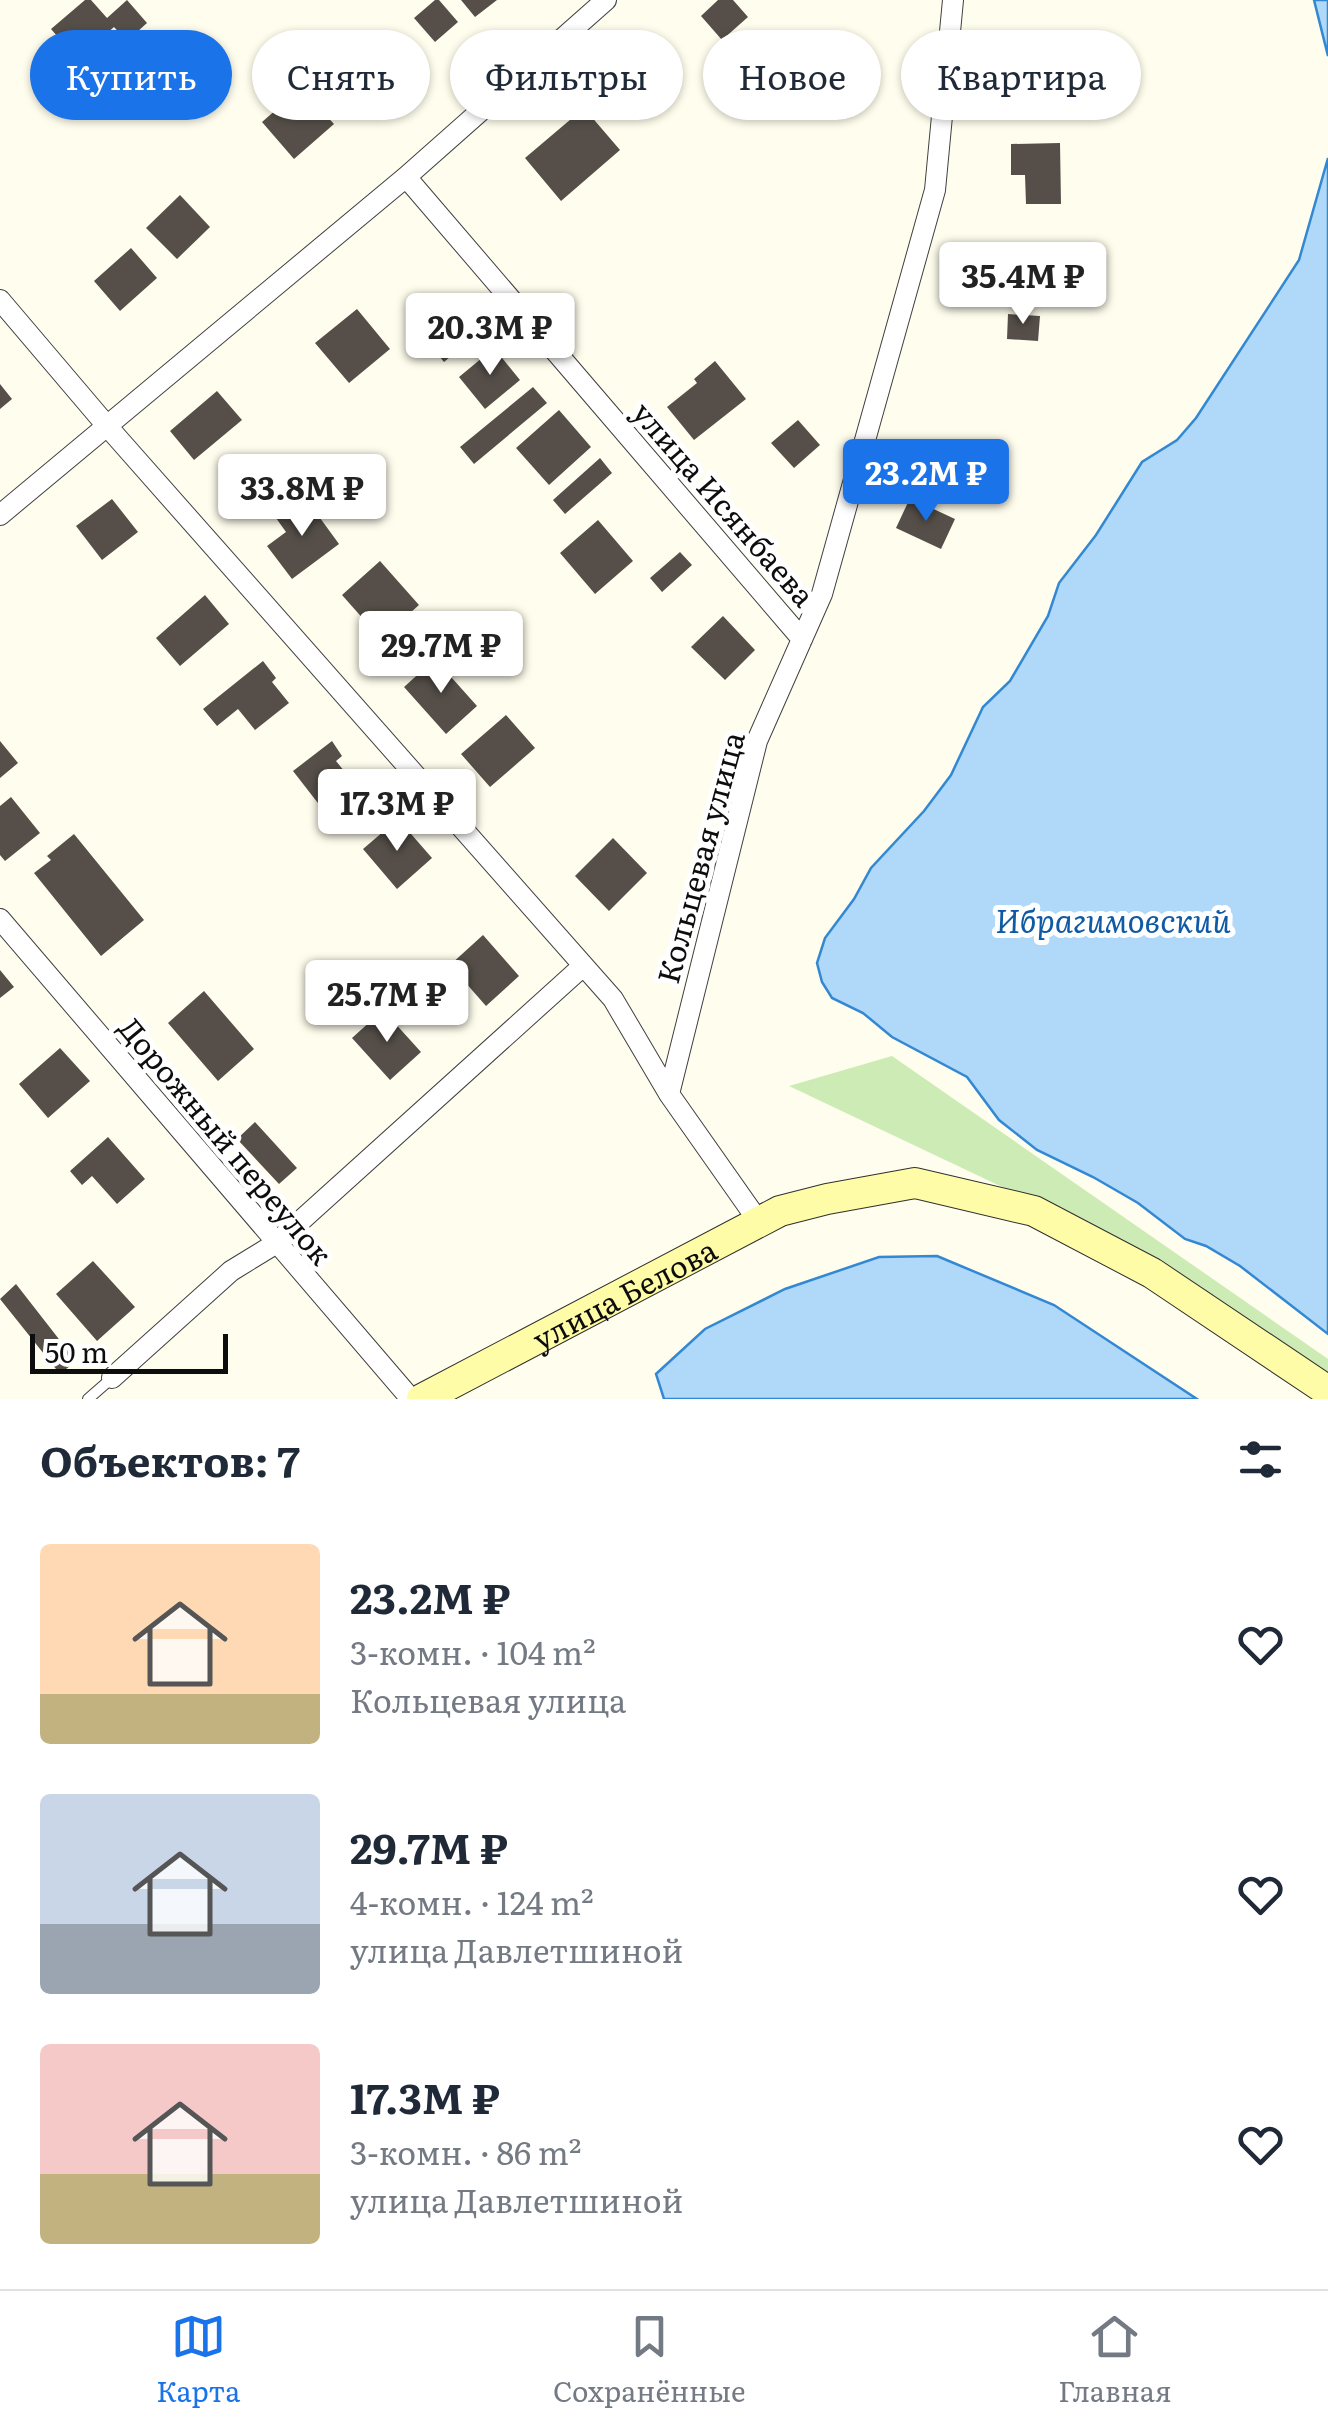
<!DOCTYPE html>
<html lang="ru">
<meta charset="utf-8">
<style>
:root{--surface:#fff;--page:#f2f2f3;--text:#1f2937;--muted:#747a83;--line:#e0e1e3;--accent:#1a73e8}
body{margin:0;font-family:Literata,serif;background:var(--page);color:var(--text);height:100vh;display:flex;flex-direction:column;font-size:38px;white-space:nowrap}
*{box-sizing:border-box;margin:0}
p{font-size:32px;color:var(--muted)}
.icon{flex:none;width:55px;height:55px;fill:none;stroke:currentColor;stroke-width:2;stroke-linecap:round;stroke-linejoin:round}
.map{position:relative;height:1399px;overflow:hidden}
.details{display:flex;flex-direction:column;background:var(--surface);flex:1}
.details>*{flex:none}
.guide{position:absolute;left:30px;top:30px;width:1270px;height:90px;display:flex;gap:20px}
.scale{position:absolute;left:30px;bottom:25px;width:198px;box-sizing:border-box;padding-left:10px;border:5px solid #0d0d0d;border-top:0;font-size:28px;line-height:35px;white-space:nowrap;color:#0d0d0d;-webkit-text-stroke:8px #fff;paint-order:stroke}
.price{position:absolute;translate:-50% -85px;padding:0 22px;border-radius:10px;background:#fff;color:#222;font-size:32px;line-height:65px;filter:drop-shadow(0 2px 5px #0008)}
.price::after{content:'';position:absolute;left:50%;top:60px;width:30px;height:22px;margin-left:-15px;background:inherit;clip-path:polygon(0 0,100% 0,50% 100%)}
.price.selected{background:var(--accent);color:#fff}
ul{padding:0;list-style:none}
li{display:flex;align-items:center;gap:30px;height:250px;padding:0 40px}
li span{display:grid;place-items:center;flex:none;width:280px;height:200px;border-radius:10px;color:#555}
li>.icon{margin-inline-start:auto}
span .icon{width:120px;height:120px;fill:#fffc;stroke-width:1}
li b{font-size:42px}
h2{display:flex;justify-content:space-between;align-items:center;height:120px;padding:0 40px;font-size:42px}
.chip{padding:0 35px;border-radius:45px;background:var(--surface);box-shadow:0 2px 8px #0004;font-size:35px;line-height:90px}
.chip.selected{background:var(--accent);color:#fff}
.menu{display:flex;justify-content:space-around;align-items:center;height:140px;border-top:2px solid var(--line);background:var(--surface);font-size:28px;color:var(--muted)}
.menu a{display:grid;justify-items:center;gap:5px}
.menu .selected{color:var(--accent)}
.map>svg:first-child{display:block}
.green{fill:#cdebb5}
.water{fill:#afd8f9;stroke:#3388d4;stroke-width:2.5}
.building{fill:#564f49}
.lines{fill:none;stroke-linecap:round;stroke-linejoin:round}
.lane-casing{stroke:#404040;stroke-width:12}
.street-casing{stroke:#404040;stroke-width:22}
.secondary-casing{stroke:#2f2f2f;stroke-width:32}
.lane{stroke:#fff;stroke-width:10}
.street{stroke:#fff;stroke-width:20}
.secondary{stroke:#fffca8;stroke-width:30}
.labels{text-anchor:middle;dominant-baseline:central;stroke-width:10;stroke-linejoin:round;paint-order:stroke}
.street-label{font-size:30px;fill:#0d0d0d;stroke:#fff}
.water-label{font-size:32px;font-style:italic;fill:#105aa5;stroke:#fff}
</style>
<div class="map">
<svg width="1328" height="1399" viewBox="0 0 1328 1399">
<rect width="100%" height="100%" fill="#fffded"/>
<path class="green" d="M892,1056L1328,1359V1399L1017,1194L789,1086Z"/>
<path class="water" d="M1314,0H1328V56Z
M1328,158V1334L1240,1266L1206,1246L1185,1239L1138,1203L1093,1177L1037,1150L999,1120L967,1077L892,1037L863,1013L832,998L822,982L817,963L825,938L854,899L871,868L924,811L951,775L983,707L1010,681L1048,616L1059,583L1096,535L1142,462L1177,440L1196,418L1299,260Z
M937,1256L1054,1305L1197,1399H664L656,1374L705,1329L785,1289L879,1257Z"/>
<path class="building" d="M85,0H91L107,18L127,0L147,23L127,41L114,27L77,59L51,29Z
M435,0H439L458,22L435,42L414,18Z
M461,0H497L475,17Z
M718,0H733L748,17L722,40L701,16Z
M824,52L859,92L831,117L796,77Z
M301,88L334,124L294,159L262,122Z
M584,108L620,150L561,201L525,158Z
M1060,143L1061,204H1026L1025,175H1011V144Z
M180,195L210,227L177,259L146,228Z
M131,248L157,278L120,311L94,281Z
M357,309L390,349L349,383L315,343Z
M470,311L484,328L444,362L430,345Z
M1008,314L1040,316L1038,341L1007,339Z
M494,348L520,380L485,409L459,377Z
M715,361L746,399L694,440L667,407L697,383L694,379Z
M0,384L12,399L0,409Z
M533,387L547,403L474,464L460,447Z
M217,391L242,420L194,460L170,431Z
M559,410L591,447L549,485L516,448Z
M798,420L820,445L794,468L771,443Z
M600,458L612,473L565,514L553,500Z
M304,496L339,544L292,579L267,546L286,532L276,518Z
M910,498L955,519L941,549L896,528Z
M112,499L138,532L102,560L76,526Z
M598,520L633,561L595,594L560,553Z
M680,552L692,565L662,592L650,578Z
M380,561L419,605L381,639L342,595Z
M205,595L229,624L180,666L156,638Z
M723,616L755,650L725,680L691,647Z
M435,659L477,706L446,734L404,687Z
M263,661L276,678L272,682L289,703L255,730L238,709L217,726L203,709Z
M506,715L535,748L490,787L461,754Z
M0,741L18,763L0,778Z
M332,741L342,756L336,761L353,782L321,807L293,771Z
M11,797L40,833L5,861L0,855V806Z
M398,819L432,858L397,889L363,849Z
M74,834L144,920L101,956L34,873L51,860L47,856Z
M613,838L647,873L609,911L575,876Z
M483,935L519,976L486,1006L450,965Z
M0,970L14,987L0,998Z
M204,991L254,1049L218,1081L168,1023Z
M383,1010L421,1052L390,1080L352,1038Z
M60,1048L90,1081L48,1118L19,1084Z
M255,1122L297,1168L279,1184L237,1139Z
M108,1137L145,1179L117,1204L92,1176L82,1185L70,1171Z
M93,1261L135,1307L97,1341L56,1294Z
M16,1284L76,1361L60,1374L0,1299Z"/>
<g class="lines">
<defs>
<path id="lane" d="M88,1399L112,1378"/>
<path id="street" d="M406,177L802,639
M0,300L107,426L613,999L669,1094L759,1222
M0,515L406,177L606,0
M0,919L411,1399
M669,1094L757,741L822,594L935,190L953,0
M112,1378L231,1271L275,1244L583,966"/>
<g id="secondary">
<path id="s1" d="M422,1399L780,1211L827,1199L915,1183L1034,1211L1152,1273L1328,1391"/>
</g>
</defs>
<use href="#lane" class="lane-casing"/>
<use href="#street" class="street-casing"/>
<use href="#secondary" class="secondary-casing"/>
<use href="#lane" class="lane"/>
<use href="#street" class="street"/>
<use href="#secondary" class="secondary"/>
</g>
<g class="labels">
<g class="street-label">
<text transform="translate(725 503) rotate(49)">улица Исянбаева</text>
<text transform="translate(699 857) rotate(-75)">Кольцевая улица</text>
<text transform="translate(227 1140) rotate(50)">Дорожный переулок</text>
<text stroke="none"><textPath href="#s1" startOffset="228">улица Белова</textPath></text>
</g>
<g class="water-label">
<text x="1113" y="919">Ибрагимовский</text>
</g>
</g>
</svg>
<div class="scale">50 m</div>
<b class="price" style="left:1023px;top:327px">35.4M ₽</b>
<b class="price" style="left:490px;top:378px">20.3M ₽</b>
<b class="price selected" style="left:926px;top:524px">23.2M ₽</b>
<b class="price" style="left:302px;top:539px">33.8M ₽</b>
<b class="price" style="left:441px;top:696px">29.7M ₽</b>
<b class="price" style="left:397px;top:854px">17.3M ₽</b>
<b class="price" style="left:387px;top:1045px">25.7M ₽</b>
<div class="guide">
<a class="chip selected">Купить</a>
<a class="chip">Снять</a>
<a class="chip">Фильтры</a>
<a class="chip">Новое</a>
<a class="chip">Квартира</a>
</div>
</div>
<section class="details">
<h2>Объектов: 7<svg class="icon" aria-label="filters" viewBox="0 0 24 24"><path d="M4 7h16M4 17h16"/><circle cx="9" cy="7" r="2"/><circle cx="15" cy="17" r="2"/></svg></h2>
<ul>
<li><span style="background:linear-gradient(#ffd9b3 75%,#c2b280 0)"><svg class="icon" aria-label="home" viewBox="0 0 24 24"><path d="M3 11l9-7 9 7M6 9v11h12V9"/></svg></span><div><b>23.2M ₽</b><p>3-комн. · 104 m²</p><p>Кольцевая улица</p></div><svg class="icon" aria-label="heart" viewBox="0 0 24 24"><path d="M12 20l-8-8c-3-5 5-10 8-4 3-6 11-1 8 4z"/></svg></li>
<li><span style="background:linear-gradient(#c9d6e8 65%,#9aa5b1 0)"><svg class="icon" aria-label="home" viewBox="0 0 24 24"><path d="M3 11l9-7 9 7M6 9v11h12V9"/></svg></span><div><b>29.7M ₽</b><p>4-комн. · 124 m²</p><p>улица Давлетшиной</p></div><svg class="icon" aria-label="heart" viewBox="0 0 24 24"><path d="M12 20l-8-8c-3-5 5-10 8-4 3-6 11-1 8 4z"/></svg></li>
<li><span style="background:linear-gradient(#f6c9c9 65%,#c2b280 0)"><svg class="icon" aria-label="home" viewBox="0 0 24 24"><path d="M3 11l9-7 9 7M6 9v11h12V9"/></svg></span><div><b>17.3M ₽</b><p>3-комн. · 86 m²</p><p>улица Давлетшиной</p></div><svg class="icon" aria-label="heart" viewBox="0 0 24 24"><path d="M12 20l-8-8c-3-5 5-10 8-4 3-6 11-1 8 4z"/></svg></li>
</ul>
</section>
<nav class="menu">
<a class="selected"><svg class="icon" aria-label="map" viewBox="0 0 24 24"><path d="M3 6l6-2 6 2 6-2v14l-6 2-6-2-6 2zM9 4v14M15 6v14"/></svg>Карта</a>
<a><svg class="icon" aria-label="saved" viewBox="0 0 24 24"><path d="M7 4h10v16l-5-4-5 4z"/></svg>Сохранённые</a>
<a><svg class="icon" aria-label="home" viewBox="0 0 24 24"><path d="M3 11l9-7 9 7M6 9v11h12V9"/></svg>Главная</a>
</nav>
